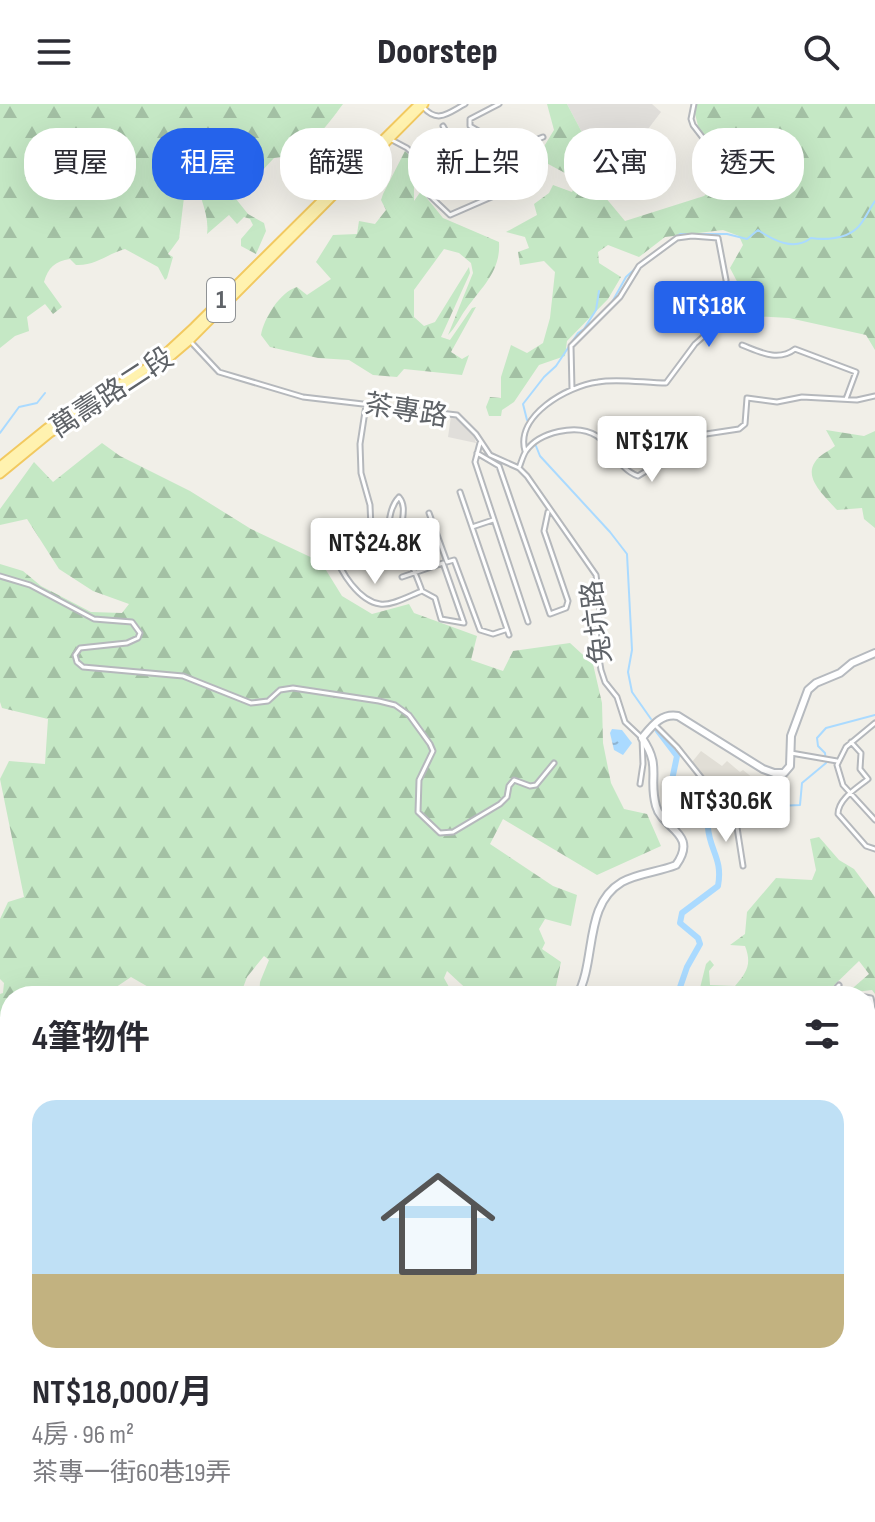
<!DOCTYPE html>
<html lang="zh-TW">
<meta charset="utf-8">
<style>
:root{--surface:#fff;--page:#f7f7f7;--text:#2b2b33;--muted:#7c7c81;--accent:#2563eb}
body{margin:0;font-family:"Sofia Sans Condensed","Noto Sans TC",sans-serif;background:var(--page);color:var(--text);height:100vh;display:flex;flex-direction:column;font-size:30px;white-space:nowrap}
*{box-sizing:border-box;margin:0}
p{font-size:26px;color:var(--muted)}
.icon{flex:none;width:44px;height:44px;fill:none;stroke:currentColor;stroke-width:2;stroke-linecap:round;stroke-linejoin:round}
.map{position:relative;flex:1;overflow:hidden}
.details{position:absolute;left:0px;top:882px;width:876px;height:536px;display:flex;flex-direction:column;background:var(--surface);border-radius:32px 32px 0 0;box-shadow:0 8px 32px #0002}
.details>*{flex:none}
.hud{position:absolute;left:24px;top:24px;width:828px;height:72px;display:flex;gap:16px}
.price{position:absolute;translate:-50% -68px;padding:0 18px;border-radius:8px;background:#fff;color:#222;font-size:26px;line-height:52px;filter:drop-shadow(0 2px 4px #0008)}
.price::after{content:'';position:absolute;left:50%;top:48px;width:24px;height:18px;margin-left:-12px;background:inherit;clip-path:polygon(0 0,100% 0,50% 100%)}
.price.selected{background:var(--accent);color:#fff}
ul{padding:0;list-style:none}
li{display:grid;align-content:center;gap:16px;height:424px;padding:0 32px}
li span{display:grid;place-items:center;height:248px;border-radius:24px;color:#555}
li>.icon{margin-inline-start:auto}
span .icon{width:144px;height:144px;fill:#fffc;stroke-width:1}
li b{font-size:34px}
h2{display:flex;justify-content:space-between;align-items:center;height:96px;padding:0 32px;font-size:34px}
.tag{padding:0 28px;border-radius:32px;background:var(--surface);box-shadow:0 8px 32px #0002;font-size:28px;line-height:72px}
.tag.selected{background:var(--accent);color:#fff}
header{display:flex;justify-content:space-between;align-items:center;height:104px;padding:0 32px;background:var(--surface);font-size:36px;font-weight:800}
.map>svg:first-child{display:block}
.industrial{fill:#e0deda}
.education{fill:#e1ded6}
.forest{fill:url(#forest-firs)}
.water{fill:url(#water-ripples)}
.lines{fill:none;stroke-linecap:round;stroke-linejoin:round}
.stream{stroke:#aadaff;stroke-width:2}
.river{stroke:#aadaff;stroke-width:6}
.street-casing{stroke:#b5b8bc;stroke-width:7}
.secondary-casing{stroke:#b6babf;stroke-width:10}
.primary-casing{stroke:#f2c960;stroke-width:11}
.street{stroke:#fff;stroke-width:3}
.secondary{stroke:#fff;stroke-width:6}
.primary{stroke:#fff2af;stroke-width:7}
.labels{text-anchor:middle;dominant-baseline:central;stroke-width:6;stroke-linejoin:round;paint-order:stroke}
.shield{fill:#fff;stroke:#8f9295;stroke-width:2}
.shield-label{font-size:26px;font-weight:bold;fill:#5f6368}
.street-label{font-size:28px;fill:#5f6368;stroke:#fff}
</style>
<header><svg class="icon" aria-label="menu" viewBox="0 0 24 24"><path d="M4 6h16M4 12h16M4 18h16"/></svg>Doorstep<svg class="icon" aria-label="search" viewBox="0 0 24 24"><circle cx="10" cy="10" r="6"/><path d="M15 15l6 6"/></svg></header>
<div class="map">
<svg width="875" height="1418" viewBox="0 0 875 1418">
<defs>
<pattern id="forest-firs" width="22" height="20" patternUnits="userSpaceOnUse" patternTransform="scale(2)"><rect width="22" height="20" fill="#c5e8c5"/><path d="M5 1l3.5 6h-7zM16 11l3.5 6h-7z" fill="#a3c0a4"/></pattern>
<pattern id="water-ripples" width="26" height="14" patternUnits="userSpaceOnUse" patternTransform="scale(2)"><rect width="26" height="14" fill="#aadaff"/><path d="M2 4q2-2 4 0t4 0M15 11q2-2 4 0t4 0" fill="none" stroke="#8eb4d2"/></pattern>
</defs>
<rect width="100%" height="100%" fill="#f1efe8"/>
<path class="industrial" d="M567,0H652L661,8L635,42H620L596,55Z
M451,312L456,313L473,329L476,339L448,333Z"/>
<path class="education" d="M701,647L722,662L727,657L740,668L743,666L759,679L787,691L782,699L758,700L730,706L692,658Z
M256,1408H397L394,1418H269V1413Z"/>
<path class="forest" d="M0,0H343C325,24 306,52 274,54L236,95L248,110L264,119L266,127L256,150L241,142V135L253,121L250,115L244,113L237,120L229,111L207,130C210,109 197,90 195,68L200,66L202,53L197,49H189L179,44L171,50L169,55L181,66L185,85L179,135L168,150L173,153L167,174L165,176L158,163L125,145C107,150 95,162 76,161L70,155C55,157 48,164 44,178L62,203L53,210L45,200L27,213L29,227L15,232L0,244Z
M547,0H567L596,55L595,81L625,117L704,92L714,83L695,10L697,0H875V246L866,231L789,214L755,212L730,164L743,141L739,132L723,126L665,133L639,153L608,141L598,148L599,159L621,173L608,195L567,237L565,252L539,261L514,298L502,306L501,312H489L486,303L490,293L501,294V273L511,241L527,249L543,239L550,214L555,168L544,157L520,161L518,148L529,144L525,133L506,128L537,111L534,100L549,89L553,81L572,88L578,76L537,54L554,26Z
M405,47L420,61L437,59L414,69V97L421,87L443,114L499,138C501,167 482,183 466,205C460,213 456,223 448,231L473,169L471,159L459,149L444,145L414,186V213L424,222L435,218L469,163L470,169L441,233L450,236L472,204L476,203L451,248L462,255L469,251L462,271L404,265L397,273L373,271L349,256L318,254L270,243L261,231C264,214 280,188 297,183L307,191L331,175L316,158L333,131L357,130L359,117L375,120L386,106L381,96L383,90Z
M826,326L864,332L875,327V424L864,415L862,404L837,406C827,394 803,375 815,358C819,351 829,347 835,342Z
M102,339L120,352L190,387L251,425L321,458L342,492L372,510L409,500L414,509L477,532L471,556L503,567L513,547L570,539L593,560L602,599L603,639L611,679L624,705L647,710L661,742L597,771L503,715L490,740L553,782L577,791L571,822L545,815L539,825L545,839L542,845L561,858L554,892H474L447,867L444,874L454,892H259L260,878L269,856L264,852L247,873L240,892H164L131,873L103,892H10V936L0,935V890L3,889L4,879L0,875V815L8,798L24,793L0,675L9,657L45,660L48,615L2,604L0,598V460L23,467L41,482L91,508L122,509L129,500L93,487L59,465L27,415L0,421V405L34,358L53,378Z
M819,733L839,756L854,765L875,793V890L872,886L847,889L869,870L859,857L823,892H698L706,860L710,856L714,861L709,867L710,881L735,882C747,868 752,860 745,842L730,841L745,830L747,808L776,774L812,776L816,766L810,735Z
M0,1174L10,1187V1254L0,1261Z
M875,1282V1372L866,1378V1284L871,1287Z
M382,1408H442L437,1418H376Z"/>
<path class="water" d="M612,625L622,626L632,639L623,651L614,646L610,629Z"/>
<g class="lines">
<path class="stream" d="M644,156L680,130H727L747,135L758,126C774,137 794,147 811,134C825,136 845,135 856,125C864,119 869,105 875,97
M611,200L626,173L637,163
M584,225L606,205
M527,316L523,300L544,273L556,262L578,229L584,225L596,206L599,187
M0,329L19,303L37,299L45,289
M536,342L540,352L610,428L627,450L632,546L628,568L632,588L651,615
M709,713L738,704L800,701L802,679L826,659L825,649L818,642L817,634L826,624L875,611"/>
<path class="river" d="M658,627L677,652L672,676L677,682L696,687C706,699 707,709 708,724C710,747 723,755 718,782L682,809L680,819L698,834L700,840L687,863L677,892
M720,1408L726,1418
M767,1418L772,1414L782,1412L789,1418"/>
<defs>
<path id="street" d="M499,0L470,15V22L511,46L543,33
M694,0L691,15L693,21L720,56
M423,3C438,20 448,9 465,0
M443,22L452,38L449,52
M390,35L407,44L421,57L445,50L475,60L486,67V73L484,74L462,69L426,85L430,92L450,111L519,81L528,61
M191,238L219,268L303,293L457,311L476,330L490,351L519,364L527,372L596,471L600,502L596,537L601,566L605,578L617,593L625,618L642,634L643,660L640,680
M742,241C760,248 778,258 795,245L856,268L846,295
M572,285L571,242L620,193L639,162L677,134L692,132L718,134L726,176
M366,301L360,340L361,369L370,401L372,446L378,450C393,434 384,409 399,393C408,404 400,417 402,431C405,449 416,469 422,487
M480,339L475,358L528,518
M525,347C515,312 567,282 598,278C617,274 646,279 666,279L695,240L741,199
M477,349L499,362L550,510L566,504L568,497L544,427L548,408
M519,364C521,359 523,351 526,347C539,328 577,319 597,332C613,343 618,365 638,372L706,330L739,325L745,320L747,294L777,298L802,293L857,296L875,292
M460,388L509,531
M429,409L447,458
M472,423L493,416
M403,435L426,427
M335,449C340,468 359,497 380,500C392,502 411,491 422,487
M409,451L434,442
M447,458L454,456L480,526L493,530L505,526
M0,472L30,481L94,515L132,518L140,529L138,534L127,539L80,544L75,551L77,558L83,563L183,572L251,599L268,597L280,586L293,584L379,597L395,601L409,611L430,640L433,647L419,676L418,708L440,729L453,728L500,700L507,693L509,682L514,676L530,682L536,681L554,659
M402,473L443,459
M422,487L435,494L441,515L464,519L443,459
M875,619L846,643L837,661L843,681L875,716
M654,620L677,643L736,717L743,762
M851,638L861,649L860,665L868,675C857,684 838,695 838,710L866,742L875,745
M791,649L837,657
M829,892L839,881
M860,892L871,894C874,905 874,913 866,922
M866,949L875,946
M866,1012L875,1010
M866,1049L875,1050
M0,1063L10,1065
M0,1131L10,1140
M151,1408L155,1418
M507,1408L508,1418
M547,1408L565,1418
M668,1408L670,1418
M725,1418L733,1408"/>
<path id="secondary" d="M577,892C597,856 583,801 622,778C638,769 659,768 676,761C699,729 662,725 656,702C648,673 662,663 642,634C652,622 661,609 678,612L763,665L774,669H784L790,662L791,632L808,586L816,579L840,569L852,559L875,549
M0,1009H10"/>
<path id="primary" d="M0,362L47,324L155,259L194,223L419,0
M0,370L50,329L149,271L190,236L424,0"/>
</defs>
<use href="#street" class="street-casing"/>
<use href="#secondary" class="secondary-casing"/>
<use href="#primary" class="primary-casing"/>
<use href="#street" class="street"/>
<use href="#secondary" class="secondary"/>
<use href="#primary" class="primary"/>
</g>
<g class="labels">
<rect class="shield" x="207" y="174" width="28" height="44" rx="6"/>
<g class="shield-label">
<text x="221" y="196">1</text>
</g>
<g class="street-label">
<text transform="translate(112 289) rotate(-33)">萬壽路二段</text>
<text transform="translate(406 307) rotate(9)">茶專路</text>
<text transform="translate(597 518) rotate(-97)">兔坑路</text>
</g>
</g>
</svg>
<b class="price selected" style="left:709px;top:245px">NT$18K</b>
<b class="price" style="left:652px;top:380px">NT$17K</b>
<b class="price" style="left:375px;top:482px">NT$24.8K</b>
<b class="price" style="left:726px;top:740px">NT$30.6K</b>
<div class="hud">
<a class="tag">買屋</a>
<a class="tag selected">租屋</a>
<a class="tag">篩選</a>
<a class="tag">新上架</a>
<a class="tag">公寓</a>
<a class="tag">透天</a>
</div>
<section class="details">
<h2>4筆物件<svg class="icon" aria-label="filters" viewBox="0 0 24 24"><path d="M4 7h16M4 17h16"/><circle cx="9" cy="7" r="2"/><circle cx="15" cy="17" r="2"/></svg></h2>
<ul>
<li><span style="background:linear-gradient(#bfe0f5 70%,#c2b280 0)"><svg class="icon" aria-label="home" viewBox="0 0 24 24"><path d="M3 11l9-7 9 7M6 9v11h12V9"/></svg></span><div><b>NT$18,000/月</b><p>4房 · 96 m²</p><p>茶專一街60巷19弄</p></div></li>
</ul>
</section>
</div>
